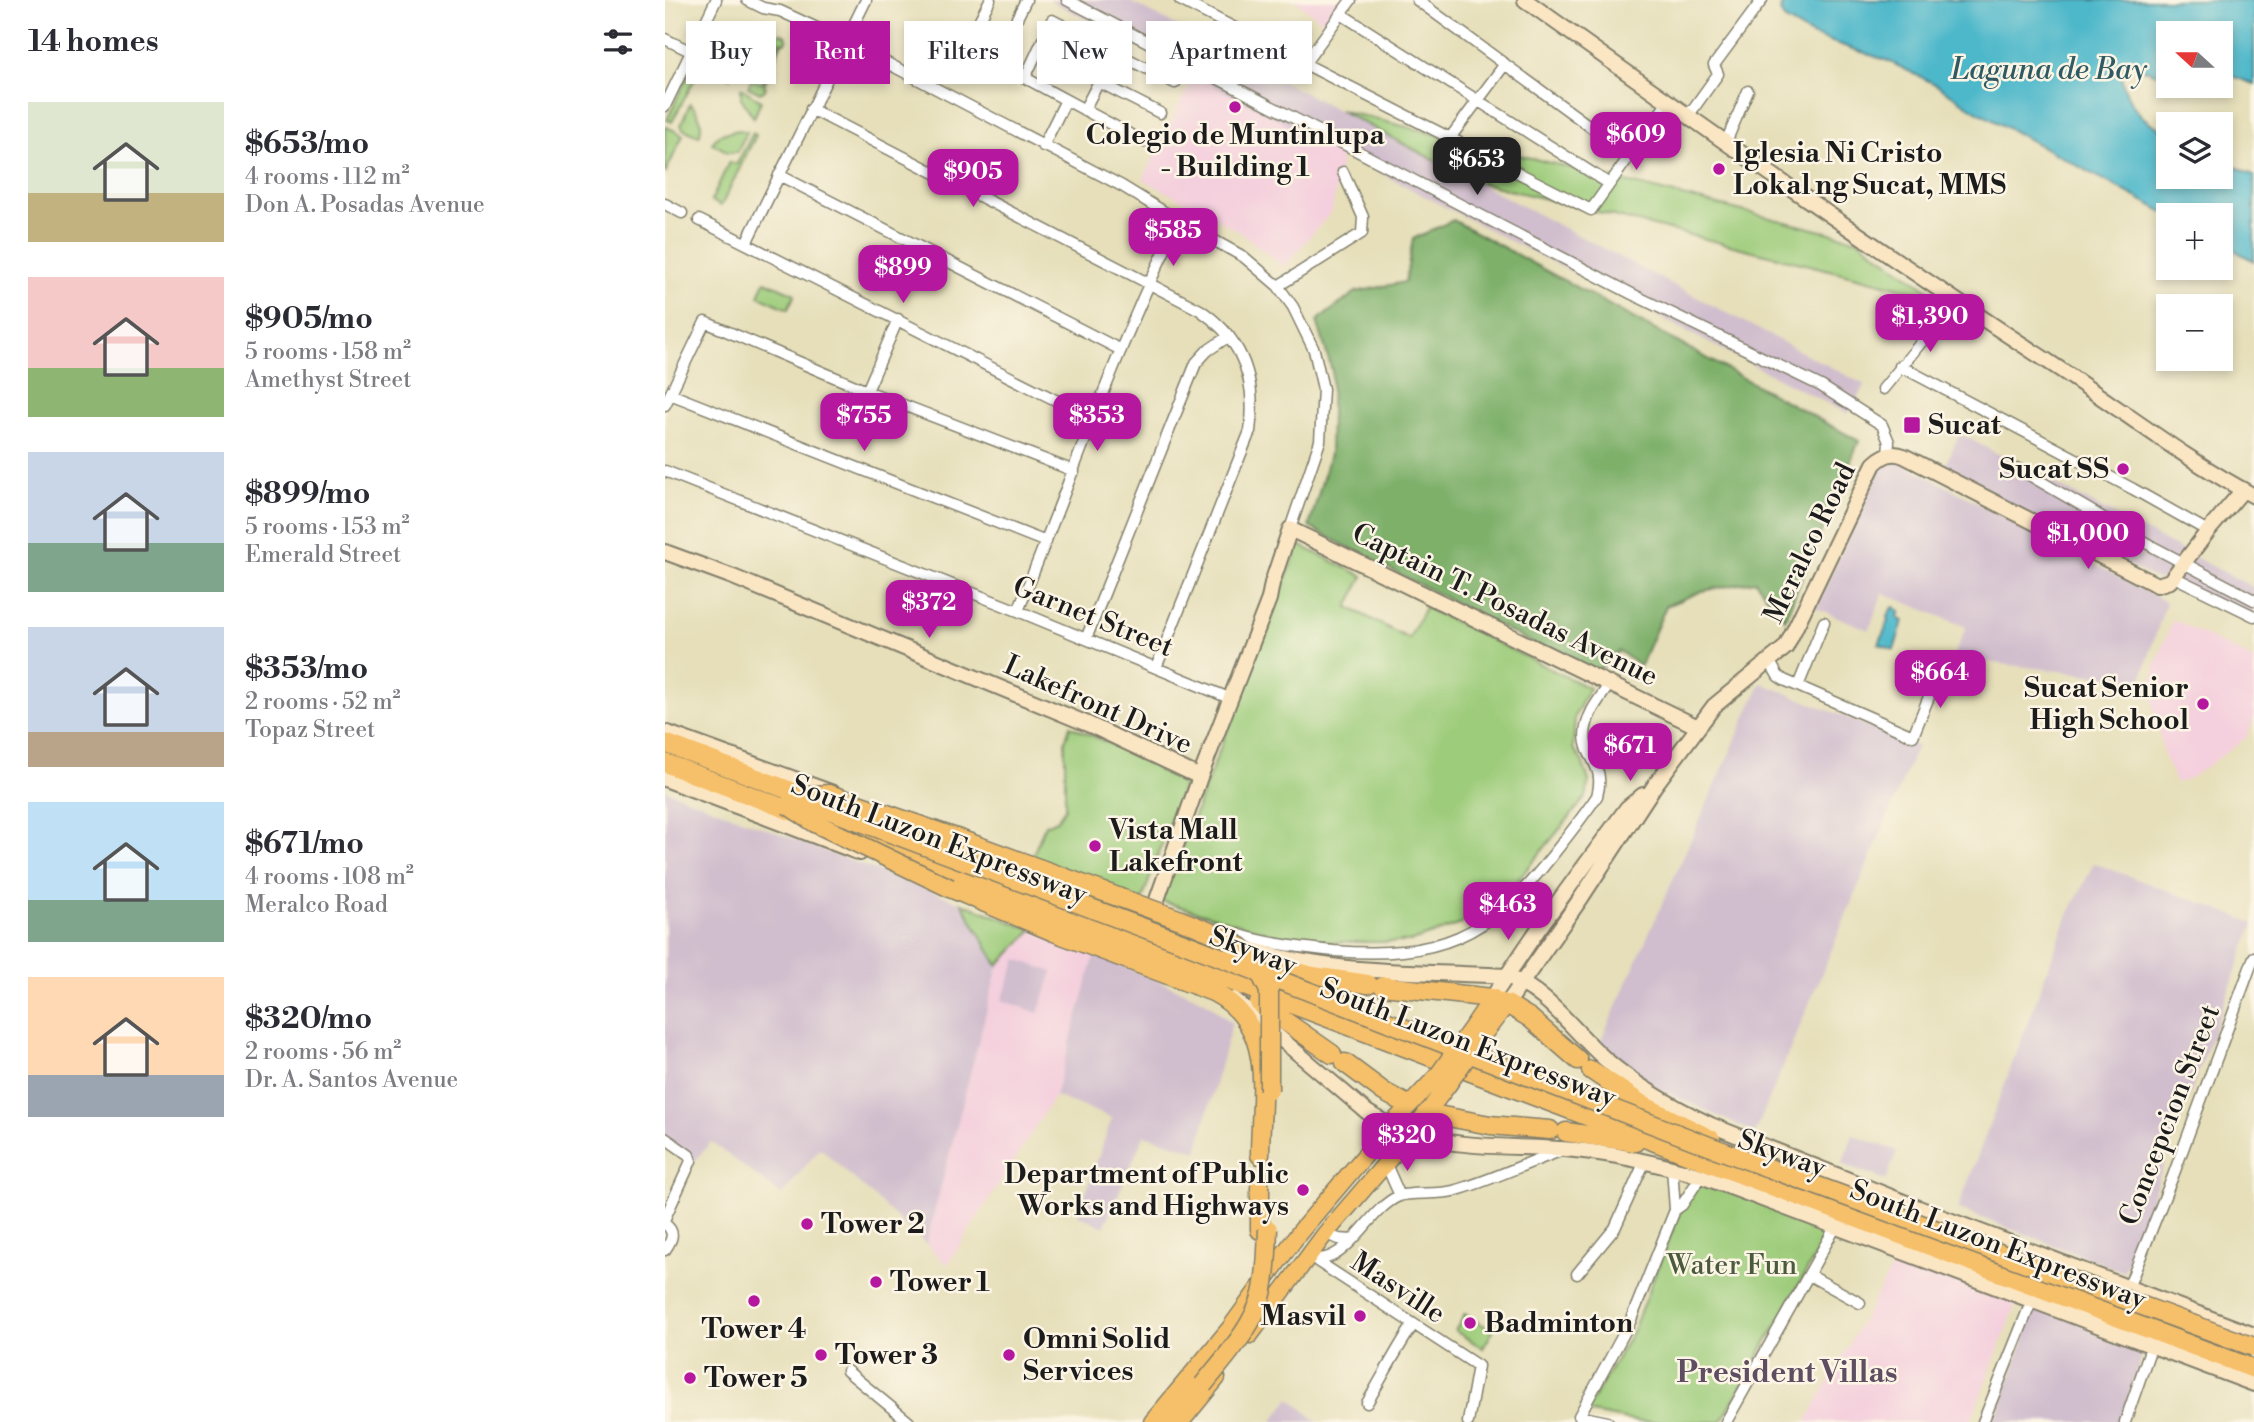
<!DOCTYPE html>
<meta charset="utf-8">
<style>
:root{--surface:#fff;--page:#f2f2f3;--text:#2b2b33;--muted:#7c7c81;--accent:#b5179e}
body{margin:0;font-family:"Libre Bodoni",serif;background:var(--page);color:var(--text);height:100vh;display:flex;flex-direction:column;font-size:26px;white-space:nowrap}
*{box-sizing:border-box;margin:0}
p{font-size:23px;color:var(--muted)}
.icon{flex:none;width:38px;height:38px;fill:none;stroke:currentColor;stroke-width:2;stroke-linecap:round;stroke-linejoin:round}
.map{position:relative;flex:1;overflow:hidden}
.sheet{display:flex;flex-direction:column;background:var(--surface);width:665px}
.sheet>*{flex:none}
.hud{position:absolute;left:21px;top:21px;width:665px;height:63px;display:flex;gap:14px}
.needle{width:46px;rotate:291deg}
.controls{position:absolute;left:1491px;top:21px;display:grid;gap:14px}
.controls a{display:grid;place-items:center;width:77px;height:77px;border-radius:0px;background:var(--surface);box-shadow:0 4px 10px #0003;font-size:35px}
.price{position:absolute;translate:-50% -60px;padding:0 16px;border-radius:14px;background:var(--accent);color:#fff;font-size:23px;line-height:46px;filter:drop-shadow(0 2px 4px #0008)}
.price::after{content:'';position:absolute;left:50%;top:42px;width:21px;height:16px;margin-left:-10px;background:inherit;clip-path:polygon(0 0,100% 0,50% 100%)}
.price.current{background:#222;color:#fff}
ul{padding:0;list-style:none}
li{display:flex;align-items:center;gap:21px;height:175px;padding:0 28px}
li span{display:grid;place-items:center;flex:none;width:196px;height:140px;border-radius:0px;color:#555}
li>.icon{margin-inline-start:auto}
span .icon{width:84px;height:84px;fill:#fffc;stroke-width:1}
li b{font-size:30px}
h2{display:flex;justify-content:space-between;align-items:center;height:84px;padding:0 28px;font-size:30px}
.chip{padding:0 24px;border-radius:0px;background:var(--surface);box-shadow:0 4px 10px #0003;font-size:24px;line-height:63px}
.chip.current{background:var(--accent);color:#fff}
main{display:flex;flex:1;min-height:0}
.map>svg:first-child{display:block}
.built{fill:#f4cfdd}
.industrial{fill:#d0bdcd}
.green{fill:#9dcc7a;stroke:#5c744b;stroke-width:2}
.forest{fill:#7eb06a;stroke:#4d6643;stroke-width:2}
.water{fill:#4db8ca;stroke:#346a73;stroke-width:2}
.lines{fill:none;stroke-linecap:round;stroke-linejoin:round}
.highway-tunnel{stroke:#beb89a;stroke-width:18;stroke-dasharray:18 9;stroke-linecap:butt}
.street-casing{stroke:#817e6b;stroke-width:13}
.secondary-casing{stroke:#817e6b;stroke-width:18}
.primary-casing{stroke:#817e6b;stroke-width:19}
.highway-casing{stroke:#817e6b;stroke-width:21}
.street{stroke:#fff;stroke-width:10}
.secondary{stroke:#fbe6c4;stroke-width:14}
.primary{stroke:#f6c06b;stroke-width:16}
.highway{stroke:#f6c06b;stroke-width:18}
.primary-bridge-casing{stroke:#817e6b;stroke-width:19;stroke-linecap:butt}
.highway-bridge-casing{stroke:#817e6b;stroke-width:21;stroke-linecap:butt}
.primary-bridge{stroke:#f6c06b;stroke-width:16}
.highway-bridge{stroke:#f6c06b;stroke-width:18}
.poi-dot{fill:#b5179e;stroke:#fcf5e5;stroke-width:2.5}
.labels{text-anchor:middle;dominant-baseline:central;stroke-width:5;stroke-linejoin:round;paint-order:stroke}
.poi-label{font-size:28px;font-weight:bold;fill:#1c1c1c;stroke:#fcf5e5;text-anchor:start}
.street-label{font-size:28px;fill:#1c1c1c;stroke:#fcf5e5}
.park-label{font-size:28px;fill:#495a3d;stroke:#fcf5e5}
.water-label{font-size:30px;font-style:italic;fill:#305a62;stroke:#fcf5e5}
.neighbourhood-label{font-size:30px;font-weight:bold;fill:#5f4d61;stroke:#fcf5e5}
</style>
<main>
<section class="sheet">
<h2>14 homes<svg class="icon" aria-label="filters" viewBox="0 0 24 24"><path d="M4 7h16M4 17h16"/><circle cx="9" cy="7" r="2"/><circle cx="15" cy="17" r="2"/></svg></h2>
<ul>
<li><span style="background:linear-gradient(#dfe7d0 65%,#c2b280 0)"><svg class="icon" aria-label="home" viewBox="0 0 24 24"><path d="M3 11l9-7 9 7M6 9v11h12V9"/></svg></span><div><b>$653/mo</b><p>4 rooms · 112 m²</p><p>Don A. Posadas Avenue</p></div></li>
<li><span style="background:linear-gradient(#f6c9c9 65%,#8fb573 0)"><svg class="icon" aria-label="home" viewBox="0 0 24 24"><path d="M3 11l9-7 9 7M6 9v11h12V9"/></svg></span><div><b>$905/mo</b><p>5 rooms · 158 m²</p><p>Amethyst Street</p></div></li>
<li><span style="background:linear-gradient(#c9d6e8 65%,#7fa58c 0)"><svg class="icon" aria-label="home" viewBox="0 0 24 24"><path d="M3 11l9-7 9 7M6 9v11h12V9"/></svg></span><div><b>$899/mo</b><p>5 rooms · 153 m²</p><p>Emerald Street</p></div></li>
<li><span style="background:linear-gradient(#c9d6e8 75%,#b9a48a 0)"><svg class="icon" aria-label="home" viewBox="0 0 24 24"><path d="M3 11l9-7 9 7M6 9v11h12V9"/></svg></span><div><b>$353/mo</b><p>2 rooms · 52 m²</p><p>Topaz Street</p></div></li>
<li><span style="background:linear-gradient(#bfe0f5 70%,#7fa58c 0)"><svg class="icon" aria-label="home" viewBox="0 0 24 24"><path d="M3 11l9-7 9 7M6 9v11h12V9"/></svg></span><div><b>$671/mo</b><p>4 rooms · 108 m²</p><p>Meralco Road</p></div></li>
<li><span style="background:linear-gradient(#ffd9b3 70%,#9aa5b1 0)"><svg class="icon" aria-label="home" viewBox="0 0 24 24"><path d="M3 11l9-7 9 7M6 9v11h12V9"/></svg></span><div><b>$320/mo</b><p>2 rooms · 56 m²</p><p>Dr. A. Santos Avenue</p></div></li>
</ul>
</section>
<div class="map">
<svg width="1589" height="1422" viewBox="0 0 1589 1422">
<rect width="100%" height="100%" fill="#fcf5e5"/>
<filter id="ink" filterUnits="userSpaceOnUse"><feTurbulence type="fractalNoise" baseFrequency=".0143" numOctaves="2"/><feDisplacementMap in="SourceGraphic" scale="14" xChannelSelector="R" yChannelSelector="G"/><feConvolveMatrix kernelMatrix="1 2 1 2 8 2 1 2 1" color-interpolation-filters="sRGB"/></filter>
<filter id="wash" filterUnits="userSpaceOnUse"><feTurbulence type="fractalNoise" baseFrequency=".00686" numOctaves="4" result="noise"/><feDisplacementMap in="SourceGraphic" scale="28" xChannelSelector="R" yChannelSelector="G"/><feGaussianBlur stdDeviation="1.57" result="paint"/><feColorMatrix in="noise" values="0 0 0 0 0 0 0 0 0 0 0 0 0 0 0 0 0 1.4 0 .05"/><feComposite in="paint" operator="in"/></filter>
<g filter="url(#wash)">
<rect width="100%" height="100%" fill="#e6dfba"/>
<path class="built" d="M629,0H675L659,22Z
M529,75L677,152L667,211L619,267L575,232L478,179Z
M1508,619L1589,660V718L1581,738L1526,778L1511,783L1500,758L1485,691L1490,667Z
M367,930L430,954L390,1096L282,1265L261,1244L333,966Z
M1233,1257L1352,1301L1305,1422H1141Z"/>
<path class="industrial" d="M384,0H462L1200,385L1183,414L809,222Z
M1295,434L1589,588V625L1583,616L1503,577L1493,580L1277,471Z
M1233,461L1501,602L1476,681L1288,658L1301,627L1218,593L1204,630L1151,608L1214,468Z
M1096,683L1252,746L1090,1133L988,1086L934,1045Z
M0,790L297,903L333,966L261,1244L155,1148L117,1195L46,1142L28,1163L0,1144Z
M1429,863L1589,923L1459,1272L1293,1209L1402,917Z
M430,954L540,1001L567,1023L532,1151L479,1135L439,1227L413,1215L447,1118L390,1096Z
M352,959L388,972L373,1013L337,1000Z
M1188,1135L1232,1151L1221,1180L1177,1164Z
M1372,1305L1480,1347L1455,1422H1329Z
M625,1398L653,1422H607Z"/>
<path class="green" d="M78,20H83L84,24L63,70L65,78L52,70L54,65L62,63L77,25L75,22Z
M115,33L121,36L122,39L121,43L117,42L99,85L101,87L99,91L95,93L83,87L86,80L97,83L115,41L111,38Z
M26,68L32,70L33,73L7,122L2,120Z
M76,88L96,101L89,118L76,98Z
M25,104C34,112 39,125 34,136L18,129L16,125Z
M674,110L1193,240L1280,302L1232,287L809,181Z
M0,126L18,135L0,174Z
M74,130L82,132L72,152H63L47,143L55,134Z
M88,133L91,135L56,206L46,201L64,162L72,164Z
M100,281L130,294L123,309L94,296Z
M634,545L698,576L683,607L744,639L760,607L924,688L910,716L908,748L917,761L924,781L921,797L839,897L796,924L744,942H634L496,901Z
M405,726L501,768L520,779L476,903L366,860L380,825L392,820L400,808V742Z
M297,903L367,930L333,966Z
M1039,1179L1165,1230L1056,1422H974L921,1412L968,1330L1017,1206Z
M800,1314L828,1331L818,1348L790,1331Z"/>
<path class="forest" d="M788,220L1194,441L1120,619L1090,581L1037,591L1001,606L975,666L954,651L928,675L644,527L665,454L667,371L652,321L691,292L740,282L748,239Z"/>
<path class="water" d="M1118,0H1589V84L1556,72V33H1503V79L1464,63L1459,65C1452,79 1464,102 1474,113C1481,122 1493,127 1503,132V177H1556V159L1589,176V261L1556,243V215H1504L1311,111L1270,84L1223,61L1147,35L1119,19L1115,11Z
M1229,607L1235,612L1232,618L1238,621L1229,650L1214,644L1224,620L1223,617L1226,609Z"/>
</g>
<g filter="url(#ink)">
<g class="lines">
<path class="highway-tunnel" d="M595,1187V1155"/>
<defs>
<path id="street" d="M82,0L98,8L115,11L180,41L457,186L514,221L579,257L613,286L628,307L649,350L658,389L655,441L625,529
M325,0L301,46L479,142
M402,0L967,294L1156,386L1217,425L1224,442L1223,454
M515,0L926,210L1003,102
M752,0L964,155
M676,14L943,183
M0,39L27,52
M330,62L361,0
M640,63L686,0
M360,78L387,20L510,83
M434,82L495,113
M0,106L51,0
M146,109L535,310C578,339 592,381 585,431L491,668
M419,110L450,51
M1023,116L1053,74L1049,65L1097,0
M785,138L840,64
M1061,142L1083,91
M378,146L401,100
M114,175L456,350
M0,204L17,213
M34,220L428,419
M81,243L201,0
M613,286L697,233L698,217L678,172
M1235,366L1468,489L1543,531
M1218,389L1290,301
M202,391L233,319
M5,394L381,542
M0,405L40,322L202,391L409,471
M1354,469L1490,548L1589,600
M0,471L353,611L564,698
M1509,577L1589,616
M353,611C406,481 451,347 514,221
M421,639L531,363L542,351L564,336
M1105,662L1113,676L1119,680L1248,736L1274,672
M1133,686L1159,622
M559,930C595,943 631,947 669,951C773,959 823,938 887,856C902,837 918,817 932,796C942,762 915,757 921,727C924,710 936,698 945,683
M0,1138L24,1155L26,1161L0,1218
M720,1162L735,1196
M1010,1210L1017,1205L1036,1176
M0,1224C11,1232 7,1240 0,1250
M660,1234L674,1239L687,1240
M641,1258C683,1269 700,1211 734,1196C745,1192 773,1195 788,1191C823,1182 858,1164 893,1152
M652,1261L813,1366L803,1422
M912,1274L950,1228L980,1161
M1144,1275L1195,1303
M1463,1288L1508,1176L1589,957
M182,1371L244,1422
M702,1403C718,1376 731,1350 748,1325
M943,1422L914,1416L965,1322L1010,1210L1007,1167
M1061,1422L1171,1226
M1318,1422L1367,1300
M1460,1422L1484,1353"/>
<path id="secondary" d="M860,0C1035,125 1210,249 1390,366C1456,409 1519,459 1589,496
M0,552L68,577L425,725L535,777
M0,732L168,793
M0,779L195,853
M487,914L535,777L604,599L607,583L625,529L1033,727
M577,946C658,975 756,971 841,976C884,992 907,1030 940,1059C972,1087 1008,1107 1046,1125L1279,1218L1589,1335
M827,998L874,928L962,808L978,795
M569,999L702,1112C768,1155 836,1143 910,1150C953,1154 994,1164 1036,1176L1589,1384
M842,1004L916,898L990,785L1049,706L1121,647L1209,464C1218,455 1227,451 1239,456L1492,585L1505,581L1543,531L1578,490"/>
<path id="primary" d="M808,1026L827,998L842,1004L818,1035
M585,1335L660,1234L746,1134L783,1085
M487,1422L565,1328L634,1233L725,1126L772,1076
M516,1422L552,1378"/>
<path id="highway" d="M0,743L142,797
M0,763L137,815
M144,813L203,835
M190,835L513,961L1589,1369
M285,888L389,932L548,992C613,1025 595,1095 595,1155
M577,958L648,976L703,984
M718,986L827,998
M594,1003L667,1054
M842,1004L865,1018L913,1060
M680,1063L719,1092L743,1105
M926,1070L978,1105L1046,1139
M762,1113L825,1125L885,1130
M901,1132L970,1142
M595,1187V1230
M500,1422L533,1382"/>
</defs>
<use href="#street" class="street-casing"/>
<use href="#secondary" class="secondary-casing"/>
<use href="#primary" class="primary-casing"/>
<use href="#highway" class="highway-casing"/>
<use href="#street" class="street"/>
<use href="#secondary" class="secondary"/>
<use href="#primary" class="primary"/>
<use href="#highway" class="highway"/>
<defs>
<path id="primary-bridge" d="M772,1076L808,1026
M783,1085L818,1035"/>
<path id="highway-bridge" d="M127,796L516,942L1044,1146L1589,1347
M136,796L164,794L297,840L516,920L560,938L576,947L585,955L594,971L604,991V1090
M123,805L150,823L285,888
M538,1385C560,1357 588,1328 597,1294C602,1273 602,1250 603,1229"/>
</defs>
<use href="#primary-bridge" class="primary-bridge-casing"/>
<use href="#highway-bridge" class="highway-bridge-casing"/>
<use href="#primary-bridge" class="primary-bridge"/>
<use href="#highway-bridge" class="highway-bridge"/>
</g>
</g>
<g class="poi-dot">
<circle cx="570" cy="107" r="7"/>
<circle cx="1054" cy="169" r="7"/>
<rect x="1238" y="416" width="18" height="18" rx="3.5"/>
<circle cx="1458" cy="469" r="7"/>
<circle cx="1538" cy="704" r="7"/>
<circle cx="430" cy="846" r="7"/>
<circle cx="638" cy="1190" r="7"/>
<circle cx="142" cy="1224" r="7"/>
<circle cx="211" cy="1282" r="7"/>
<circle cx="89" cy="1301" r="7"/>
<circle cx="695" cy="1316" r="7"/>
<circle cx="805" cy="1323" r="7"/>
<circle cx="156" cy="1355" r="7"/>
<circle cx="344" cy="1355" r="7"/>
<circle cx="25" cy="1378" r="7"/>
</g>
<g class="labels">
<g class="poi-label">
<text x="570" y="135" text-anchor="middle">Colegio de Muntinlupa<tspan x="570" dy="32">- Building 1</tspan></text>
<text x="1068" y="153">Iglesia Ni Cristo<tspan x="1068" dy="32">Lokal ng Sucat, MMS</tspan></text>
<text x="1263" y="425">Sucat</text>
<text x="1444" y="469" text-anchor="end">Sucat SS</text>
<text x="1524" y="688" text-anchor="end">Sucat Senior<tspan x="1524" dy="32">High School</tspan></text>
<text x="444" y="830">Vista Mall<tspan x="444" dy="32">Lakefront</tspan></text>
<text x="624" y="1174" text-anchor="end">Department of Public<tspan x="624" dy="32">Works and Highways</tspan></text>
<text x="156" y="1224">Tower 2</text>
<text x="225" y="1282">Tower 1</text>
<text x="681" y="1316" text-anchor="end">Masvil</text>
<text x="819" y="1323">Badminton</text>
<text x="89" y="1329" text-anchor="middle">Tower 4</text>
<text x="358" y="1339">Omni Solid<tspan x="358" dy="32">Services</tspan></text>
<text x="170" y="1355">Tower 3</text>
<text x="39" y="1378">Tower 5</text>
</g>
<g class="street-label">
<text transform="translate(1145 543) rotate(-64)">Meralco Road</text>
<text transform="translate(840 605) rotate(26)">Captain T. Posadas Avenue</text>
<text transform="translate(428 617) rotate(22)">Garnet Street</text>
<text transform="translate(433 705) rotate(24)">Lakefront Drive</text>
<text transform="translate(274 840) rotate(21)">South Luzon Expressway</text>
<text transform="translate(588 951) rotate(21)">Skyway</text>
<text transform="translate(803 1043) rotate(21)">South Luzon Expressway</text>
<text transform="translate(1505 1115) rotate(-69)">Concepcion Street</text>
<text transform="translate(1117 1154) rotate(20)">Skyway</text>
<text transform="translate(1333 1245) rotate(21)">South Luzon Expressway</text>
<text transform="translate(733 1288) rotate(33)">Masville</text>
</g>
<g class="park-label">
<text x="1067" y="1265">Water Fun</text>
</g>
<g class="water-label">
<text x="1384" y="70">Laguna de Bay</text>
</g>
<g class="neighbourhood-label">
<text x="1122" y="1373">President Villas</text>
</g>
</g>
</svg>
<div class="controls">
<a><svg class="needle" viewBox="-14 -14 28 28"><path d="M0-13l5 13h-10z" fill="#e53935"/><path d="M0 13l5-13h-10z" fill="#7c7c81"/></svg></a>
<a><svg class="icon" aria-label="layers" viewBox="0 0 24 24"><path d="M12 4l9 5-9 5-9-5zM3 14l9 5 9-5"/></svg></a>
<a>+</a>
<a>−</a>
</div>
<b class="price" style="left:971px;top:172px">$609</b>
<b class="price current" style="left:812px;top:197px">$653</b>
<b class="price" style="left:308px;top:209px">$905</b>
<b class="price" style="left:508px;top:268px">$585</b>
<b class="price" style="left:238px;top:305px">$899</b>
<b class="price" style="left:1265px;top:354px">$1,390</b>
<b class="price" style="left:199px;top:453px">$755</b>
<b class="price" style="left:432px;top:453px">$353</b>
<b class="price" style="left:1423px;top:571px">$1,000</b>
<b class="price" style="left:264px;top:640px">$372</b>
<b class="price" style="left:1275px;top:710px">$664</b>
<b class="price" style="left:965px;top:783px">$671</b>
<b class="price" style="left:843px;top:942px">$463</b>
<b class="price" style="left:742px;top:1173px">$320</b>
<div class="hud">
<a class="chip">Buy</a>
<a class="chip current">Rent</a>
<a class="chip">Filters</a>
<a class="chip">New</a>
<a class="chip">Apartment</a>
</div>
</div>
</main>
